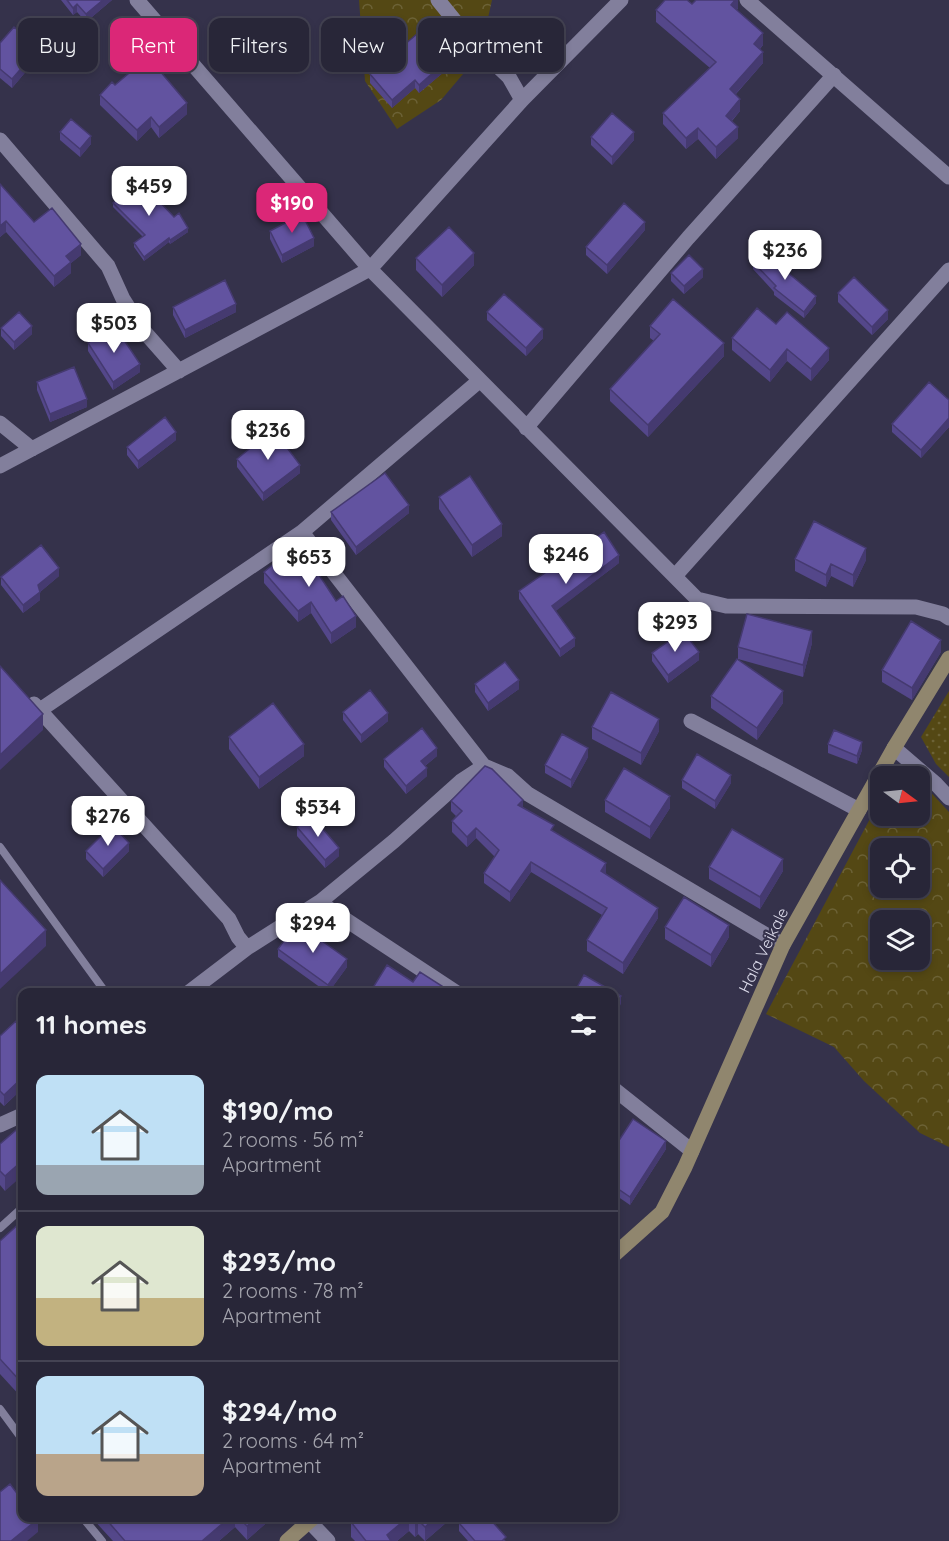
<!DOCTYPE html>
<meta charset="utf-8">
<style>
:root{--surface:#282638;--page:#302e40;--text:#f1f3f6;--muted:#a5a5ae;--line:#444353;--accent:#db2777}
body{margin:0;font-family:Quicksand,sans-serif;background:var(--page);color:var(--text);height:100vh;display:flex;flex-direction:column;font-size:22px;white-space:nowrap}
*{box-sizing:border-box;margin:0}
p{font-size:20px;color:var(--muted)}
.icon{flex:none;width:33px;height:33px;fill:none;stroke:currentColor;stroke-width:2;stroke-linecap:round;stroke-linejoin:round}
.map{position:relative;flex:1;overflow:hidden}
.panel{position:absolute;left:18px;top:988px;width:600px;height:534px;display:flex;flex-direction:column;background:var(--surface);border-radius:12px;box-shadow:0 3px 9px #0003,0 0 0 2px var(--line)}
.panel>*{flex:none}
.guide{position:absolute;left:18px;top:18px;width:600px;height:54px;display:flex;gap:12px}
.needle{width:39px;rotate:105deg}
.fabs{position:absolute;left:870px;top:766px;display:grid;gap:12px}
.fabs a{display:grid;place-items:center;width:60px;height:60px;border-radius:12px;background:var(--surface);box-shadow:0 3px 9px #0003,0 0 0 2px var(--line);font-size:30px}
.price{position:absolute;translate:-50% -51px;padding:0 14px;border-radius:12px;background:#fff;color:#222;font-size:20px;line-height:39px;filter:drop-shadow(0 2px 3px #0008)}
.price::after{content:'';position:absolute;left:50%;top:36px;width:18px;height:14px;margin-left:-9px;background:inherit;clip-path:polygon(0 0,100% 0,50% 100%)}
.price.on{background:var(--accent);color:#fff}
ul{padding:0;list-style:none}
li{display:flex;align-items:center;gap:18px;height:150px;padding:0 18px}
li+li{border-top:2px solid var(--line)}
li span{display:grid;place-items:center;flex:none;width:168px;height:120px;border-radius:12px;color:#555}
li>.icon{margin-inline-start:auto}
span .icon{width:72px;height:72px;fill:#fffc;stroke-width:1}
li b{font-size:26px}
h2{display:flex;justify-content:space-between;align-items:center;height:72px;padding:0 18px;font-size:26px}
.pill{padding:0 21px;border-radius:12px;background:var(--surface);box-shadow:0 3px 9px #0003,0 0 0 2px var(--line);font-size:21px;line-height:54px}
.pill.on{background:var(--accent);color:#fff}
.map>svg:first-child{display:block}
.green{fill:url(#green-dots)}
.forest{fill:url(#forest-crowns);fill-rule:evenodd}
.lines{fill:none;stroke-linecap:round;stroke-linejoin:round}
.lane{stroke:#827f9c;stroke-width:8}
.street{stroke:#827f9c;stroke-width:15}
.secondary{stroke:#90866e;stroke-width:15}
.wall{fill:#54478a}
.shaded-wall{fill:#453a70}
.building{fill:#6253a0;stroke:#453a70;stroke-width:1.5}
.labels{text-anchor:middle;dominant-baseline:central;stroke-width:4.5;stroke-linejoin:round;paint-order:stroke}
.street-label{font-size:16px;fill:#dcdbeb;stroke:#35324b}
</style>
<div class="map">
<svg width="949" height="1541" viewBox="0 0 949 1541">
<defs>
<pattern id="green-dots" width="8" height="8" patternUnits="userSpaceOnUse" patternTransform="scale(1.5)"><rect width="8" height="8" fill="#544814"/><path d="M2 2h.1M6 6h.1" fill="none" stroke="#6c6236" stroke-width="1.8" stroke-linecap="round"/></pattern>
<pattern id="forest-crowns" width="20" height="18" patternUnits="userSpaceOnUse" patternTransform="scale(1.5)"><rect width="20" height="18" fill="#544814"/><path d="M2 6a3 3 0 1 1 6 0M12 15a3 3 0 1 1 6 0" fill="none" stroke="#6c6236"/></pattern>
</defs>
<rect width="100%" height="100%" fill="#35324b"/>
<path class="green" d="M949,691V777L936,764L921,737Z"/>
<path class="forest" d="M359,0H492L480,54L441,100L397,129L365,81Z
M920,785H924L949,812V1147L920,1133L864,1081L834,1047L766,1014L880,800V816H920ZM880,849H920V888H880ZM880,921H920V960H880Z"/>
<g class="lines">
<path class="lane" d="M0,847L106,993
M0,1228L22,1208
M0,1409L22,1439
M83,1518L102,1541"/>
<path class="street" d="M137,0L370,269L697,599L726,606L916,607L943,614L949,618
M438,0L472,42L509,77L522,100
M747,0L949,177
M0,140L108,266L123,299L142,329L179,371
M0,423L32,449
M526,428L688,238L834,75
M0,466L370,269L522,100L621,0
M302,532L484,766
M675,576L949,270
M34,704L229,919L238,937L247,948L188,993
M40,710L302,532L479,381
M691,721L859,810
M894,748L936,784L949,798
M247,948L321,901
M457,993L328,908L321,901L394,841L461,781L484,766L508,776L528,794L783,945
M614,1089L692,1151
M0,1125L22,1115
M309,1521L328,1541"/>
<path class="secondary" d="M614,1255L662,1212L685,1167L783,945L894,748L949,658
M287,1541L313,1518"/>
</g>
<path class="wall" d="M61,0H112L86,22L77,12L73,15Z
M738,0V8L737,10L763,45L760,49L763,63L736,94L740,111L732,121L738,138L716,159L698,139L686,149L663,124V113L710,68L656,22V10L692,4Z
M0,43L39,56L12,88L0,78Z
M451,66L419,93L415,88L392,108L370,83V74Z
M100,95L187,114L159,138L151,127L137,141L100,105Z
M60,132L91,144L80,157L60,140Z
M591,137L634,140L612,165L591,145Z
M0,184L34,222L81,255L71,263V273L54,287L6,232L0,237Z
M113,203L188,232L170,244L169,242L144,261L134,247V243L143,237L113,207Z
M645,230L607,274L586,255V247Z
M270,231L314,246L282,263L270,239Z
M416,258L474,265L442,297L416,270Z
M753,262L816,303L804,318L774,295V292L753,269Z
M671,273L703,277L684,294L671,281Z
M838,293L888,319L872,335L838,302Z
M173,307L236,312L185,338L173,315Z
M487,312L543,338L526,356L487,320Z
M776,324L829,360L811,381L787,361L770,382L732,350V338Z
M650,326L724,356L648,437L610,401V389L654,341L650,338Z
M1,328L32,334L14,350L1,336Z
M88,343L140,372L113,390L88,351Z
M37,382L87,407L50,422L37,390Z
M949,400V427L921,458L892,432V424Z
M176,440L138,469L127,455V447Z
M237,459L300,473L263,501L237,467Z
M439,497L502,536L472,557L439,509Z
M331,512L409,513L356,555L331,520Z
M301,556L321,578L336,601L356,627L331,644L311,613L298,622L264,583V572Z
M795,559L866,560L853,587L831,576L826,587L795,571Z
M619,563L555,611L575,646L560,657L519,599V591Z
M59,576L40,592V600L23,613L1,585V577Z
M812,643L803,677L738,659V647Z
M941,652L912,700L882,682V670Z
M652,653L699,660L668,683L652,661Z
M475,684L519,689L488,711L475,692Z
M711,696L783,703L757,740L711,708Z
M343,712L388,721L361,743L343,720Z
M592,727L659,731L641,765L592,739Z
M229,737L304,756L259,789L229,749Z
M828,744L862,750L857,764L828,753Z
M437,756L425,766L427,776L406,794L384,767V759Z
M588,757L571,788L545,773V765Z
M682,780L731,783L715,809L682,788Z
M605,800L670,808L650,839L605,812Z
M451,801L523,807L606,873L605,874L658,918L623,974L587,951V940L602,915L531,872L510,902L484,883V873L495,857L476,838L467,847L452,832V821L456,816L451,811Z
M297,827L339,856L325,868L297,836Z
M86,851H129L103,877L86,859Z
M709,867L783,871L760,909L709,879Z
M665,927L729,937L711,967L665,939Z
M278,949L347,967L328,993L278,957Z
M413,982L445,993H374V986Z
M22,1028V1089L4,1106L0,1102V1036Z
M22,1125L5,1191L0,1185V1144Z
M614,1148L666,1149L630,1205L614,1194Z
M22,1221V1398L0,1374V1241Z
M92,1518H272L247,1540L235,1527L219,1541H113Z
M356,1518H447V1522L425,1541L418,1534L415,1537L409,1531L397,1541H355L351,1537V1522Z
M459,1523L506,1541H468L459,1531Z"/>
<path class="shaded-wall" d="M103,0H112L86,22V14Z
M735,0H738V8L731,16V5Z
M77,4V12L73,15V8Z
M763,33V45L754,55V44Z
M39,48V56L12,88V79Z
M763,52V63L730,100V89Z
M451,57V66L419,93V85Z
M415,80V88L392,108V100Z
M740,99V111L726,127V116Z
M187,103V114L159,138V127Z
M151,117V127L137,141V130Z
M738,127V138L716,159V147Z
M698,128V139L686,149V138Z
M634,132V140L612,165V157Z
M91,136V144L80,157V149Z
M6,221V232L0,237V226Z
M645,222V230L607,274V265Z
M188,228V232L170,244V240Z
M169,238V242L144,261V257Z
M314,238V246L282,263V255Z
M81,244V255L71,263V273L54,287V276L66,256Z
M474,253V265L442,297V285Z
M703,269V277L684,294V286Z
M816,296V303L804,318V312Z
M236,304V312L185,338V330Z
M888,310V319L872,335V327Z
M32,326V334L14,350V342Z
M543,329V338L526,356V348Z
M724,343V356L648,437V425Z
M829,348V360L811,381V369Z
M787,349V361L770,382V370Z
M140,364V372L113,390V382Z
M87,399V407L50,422V414Z
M949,418V427L921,458V450Z
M176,432V440L138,469V461Z
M300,465V473L263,501V493Z
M409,505V513L356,555V547Z
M502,524V536L472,557V545Z
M866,548V560L853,587V575Z
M619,555V563L552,614V606Z
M831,564V576L826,587V575Z
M59,568V576L40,592V600L23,613V605L38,585Z
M321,569V580L317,572Z
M311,602V613L298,622V611Z
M356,616V627L331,644V633Z
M812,631V643L803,677V665Z
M575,638V646L560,657V649Z
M941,640V652L912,700V688Z
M699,652V660L668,683V675Z
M519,680V689L488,711V703Z
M783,691V703L757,740V728Z
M388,713V721L361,743V735Z
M43,714V730L0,770V755Z
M659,719V731L641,765V753Z
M862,742V750L857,764V756Z
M304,744V756L259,789V777Z
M437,748V756L421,769V761Z
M588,748V757L571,788V780Z
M427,768V776L406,794V786Z
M731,775V783L715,809V801Z
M670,796V808L650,839V827Z
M523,800V810L518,805Z
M476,828V838L467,847V837Z
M129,843V851L103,877V869Z
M339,848V856L325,868V860Z
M783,859V871L760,909V897Z
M531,862V872L510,902V892Z
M606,863V873L601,881V871Z
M658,908V918L623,974V963Z
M729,925V937L711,967V955Z
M46,930V946L0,989V974Z
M347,959V967L328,993V985Z
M621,996V1004L614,1016V1008Z
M22,1078V1089L4,1106V1095Z
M666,1141V1149L630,1205V1197Z
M22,1161V1176L5,1191V1176Z
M229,1518H235V1527L219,1541H202Z
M256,1518H272L247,1540V1526Z
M407,1518H409V1531L397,1541H387V1535Z
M435,1518H447V1522L425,1541V1527Z
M38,1519V1532L27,1541H11Z
M418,1520V1534L415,1537V1523Z"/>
<path class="building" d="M67,0H103L86,14L77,4L73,8Z
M665,0H687L692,4L696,0H735L731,5L763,33L754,44L763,52L730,89L740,99L726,116L738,127L716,147L698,128L686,138L663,113L716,62L656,10Z
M14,27L39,48L12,79L0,69V43Z
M424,28L431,37L433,36L451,57L419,85L415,80L392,100L370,74Z
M148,57L187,103L159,127L151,117L137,130L100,95L112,82L115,85Z
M612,113L634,132L612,157L591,137Z
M71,119L91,136L80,149L60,132Z
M137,178L174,217L179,213L188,228L170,240L169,238L144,257L134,243L145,235L113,203Z
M0,184L34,222L52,208L81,244L66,256L71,262L54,276L6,221L0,226Z
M624,203L645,222L607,265L586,247Z
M302,214L314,238L282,255L270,231Z
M449,227L474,253L442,285L416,258Z
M766,249L787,272L816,296L804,312L774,288L776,286L753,262Z
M689,255L703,269L684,286L671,273Z
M854,277L888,310L872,327L838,293Z
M225,280L236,304L185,330L173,307Z
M504,294L543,329L526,348L487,312Z
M673,299L724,343L648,425L610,389L660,334L650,326Z
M757,308L776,324L787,312L829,348L811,369L787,349L770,370L732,338Z
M19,312L32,326L14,342L1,328Z
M114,325L140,364L113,382L88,343Z
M74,367L87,399L50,414L37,382Z
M929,382L949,400V418L921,450L892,424Z
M165,417L176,432L138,461L127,447Z
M273,429L300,465L263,493L237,459Z
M385,473L409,505L356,547L331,512Z
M470,476L502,524L472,545L439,497Z
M814,521L866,548L853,575L831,564L826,575L795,559Z
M604,532L619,555L552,606L575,638L560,649L519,591Z
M41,545L59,568L38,585L40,592L23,605L1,577Z
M295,546L301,556L307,552L321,569L317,572L336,601L343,596L356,616L331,633L311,602L298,611L264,572Z
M747,614L812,631L803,665L738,647Z
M911,621L941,640L912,688L882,670Z
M683,631L699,652L668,675L652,653Z
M737,659L783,691L757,728L711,696Z
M505,662L519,680L488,703L475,684Z
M0,666L43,714L0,755Z
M370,690L388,713L361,735L343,712Z
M611,692L659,719L641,753L592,727Z
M273,703L304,744L259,777L229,737Z
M422,728L437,748L421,761L427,768L406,786L384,759Z
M834,730L862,742L857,756L828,744Z
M562,734L588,748L571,780L545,765Z
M697,754L731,775L715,801L682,780Z
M485,766L492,769L523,800L518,805L554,825L551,830L606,863L601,871L658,908L623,963L587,940L607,908L531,862L510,892L484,873L499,850L476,828L467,837L452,821L462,811L451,801Z
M624,768L670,796L650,827L605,800Z
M311,815L339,848L325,860L297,827Z
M112,825L129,843L103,869L86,851Z
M732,829L783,859L760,897L709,867Z
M0,880L46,930L0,974Z
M684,897L729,925L711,955L665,927Z
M297,923L347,959L328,985L278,949Z
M387,965L413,982L420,972L445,988L442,993H384L374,986Z
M584,975L621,996L614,1008V993H574Z
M16,1021L22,1028V1078L4,1095L0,1091V1036Z
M633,1119L666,1141L630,1197L614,1186V1148Z
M22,1125V1161L5,1176L0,1171V1144Z
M22,1221V1383L0,1359V1241Z
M10,1484L22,1500V1518H37L38,1519L11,1541H0V1492Z
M105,1518H229L202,1541H125Z
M239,1518H256L247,1526Z
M357,1518H407L387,1535L391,1541H366L351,1522Z
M411,1518H435L425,1527L418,1520L415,1523Z
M466,1518H489L506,1537L502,1541H475L459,1523Z"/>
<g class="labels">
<g class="street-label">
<text transform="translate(763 950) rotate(-64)">Hala Veikale</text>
</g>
</g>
</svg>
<div class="fabs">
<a><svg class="needle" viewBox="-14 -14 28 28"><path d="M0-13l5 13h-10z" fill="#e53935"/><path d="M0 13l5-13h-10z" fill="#a5a5ae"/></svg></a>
<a><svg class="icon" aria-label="locate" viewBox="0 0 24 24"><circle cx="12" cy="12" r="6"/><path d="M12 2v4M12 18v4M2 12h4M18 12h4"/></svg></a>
<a><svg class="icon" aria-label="layers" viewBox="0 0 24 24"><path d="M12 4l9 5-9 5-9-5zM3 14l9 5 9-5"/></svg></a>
</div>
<b class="price" style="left:149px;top:217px">$459</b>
<b class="price on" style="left:292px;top:234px">$190</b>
<b class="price" style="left:785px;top:281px">$236</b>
<b class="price" style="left:114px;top:354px">$503</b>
<b class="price" style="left:268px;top:461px">$236</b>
<b class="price" style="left:566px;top:585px">$246</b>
<b class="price" style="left:309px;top:588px">$653</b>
<b class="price" style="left:675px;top:653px">$293</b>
<b class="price" style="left:318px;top:838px">$534</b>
<b class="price" style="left:108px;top:847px">$276</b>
<b class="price" style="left:313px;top:954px">$294</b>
<div class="guide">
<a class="pill">Buy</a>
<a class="pill on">Rent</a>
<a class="pill">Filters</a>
<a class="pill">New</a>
<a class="pill">Apartment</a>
</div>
<section class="panel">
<h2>11 homes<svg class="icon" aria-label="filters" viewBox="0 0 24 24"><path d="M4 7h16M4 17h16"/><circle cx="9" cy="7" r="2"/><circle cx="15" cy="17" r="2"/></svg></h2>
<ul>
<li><span style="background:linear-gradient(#bfe0f5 75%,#9aa5b1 0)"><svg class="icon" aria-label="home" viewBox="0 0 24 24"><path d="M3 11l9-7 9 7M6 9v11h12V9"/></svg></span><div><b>$190/mo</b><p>2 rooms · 56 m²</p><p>Apartment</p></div></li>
<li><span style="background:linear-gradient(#dfe7d0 60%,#c2b280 0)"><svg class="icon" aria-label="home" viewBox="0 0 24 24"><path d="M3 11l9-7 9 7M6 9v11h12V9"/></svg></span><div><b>$293/mo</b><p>2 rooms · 78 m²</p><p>Apartment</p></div></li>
<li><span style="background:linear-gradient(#bfe0f5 65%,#b9a48a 0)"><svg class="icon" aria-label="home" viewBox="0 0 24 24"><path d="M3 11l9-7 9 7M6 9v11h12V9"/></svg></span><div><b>$294/mo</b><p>2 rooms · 64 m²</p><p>Apartment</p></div></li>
</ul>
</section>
</div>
